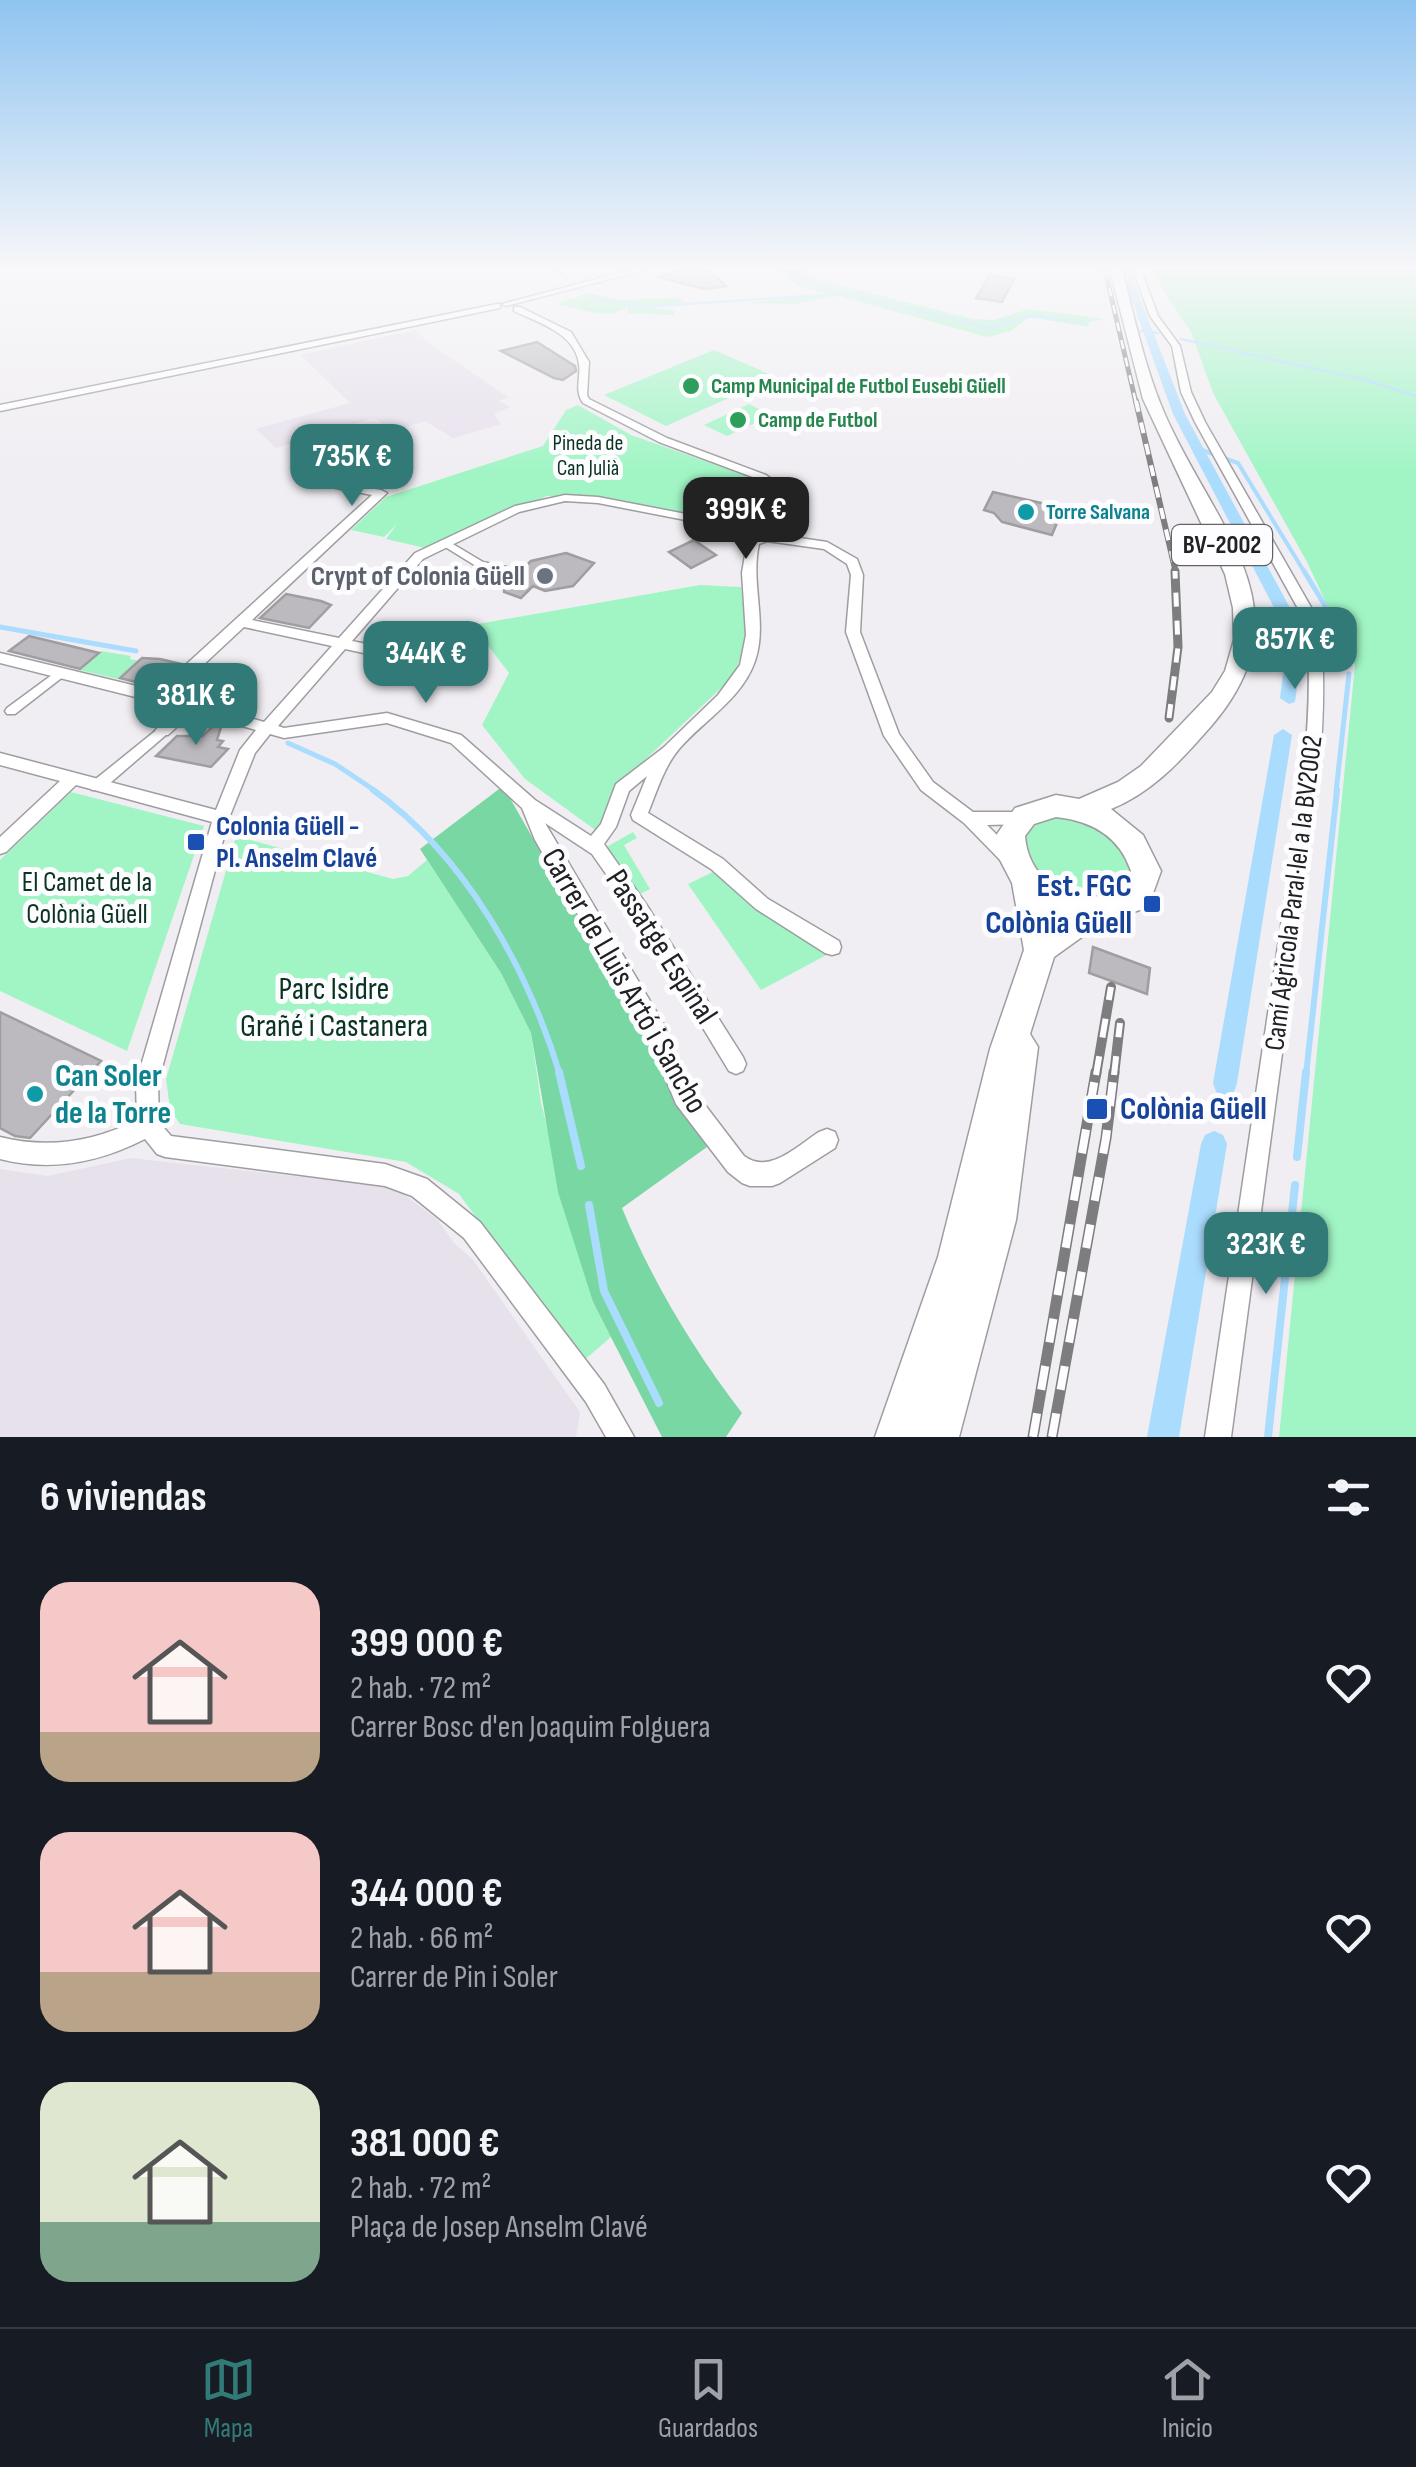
<!DOCTYPE html>
<html lang="es">
<meta charset="utf-8">
<style>
:root{--surface:#171b24;--page:#242831;--text:#f1f3f6;--muted:#9ea1a6;--line:#363941;--accent:#317a77}
body{margin:0;font-family:"Sofia Sans Condensed",sans-serif;background:var(--page);color:var(--text);height:100vh;display:flex;flex-direction:column;font-size:38px;white-space:nowrap}
*{box-sizing:border-box;margin:0}
p{font-size:32px;color:var(--muted)}
.icon{flex:none;width:55px;height:55px;fill:none;stroke:currentColor;stroke-width:2;stroke-linecap:round;stroke-linejoin:round}
.map{position:relative;height:1437px;overflow:hidden}
.drawer{display:flex;flex-direction:column;background:var(--surface);flex:1}
.drawer>*{flex:none}
.price{position:absolute;translate:-50% -85px;padding:0 22px;border-radius:20px;background:var(--accent);color:#fff;font-size:32px;line-height:65px;filter:drop-shadow(0 2px 5px #0008)}
.price::after{content:'';position:absolute;left:50%;top:60px;width:30px;height:22px;margin-left:-15px;background:inherit;clip-path:polygon(0 0,100% 0,50% 100%)}
.price.current{background:#222;color:#fff}
ul{padding:0;list-style:none}
li{display:flex;align-items:center;gap:30px;height:250px;padding:0 40px}
li span{display:grid;place-items:center;flex:none;width:280px;height:200px;border-radius:30px;color:#555}
li>.icon{margin-inline-start:auto}
span .icon{width:120px;height:120px;fill:#fffc;stroke-width:1}
li b{font-size:42px}
h2{display:flex;justify-content:space-between;align-items:center;height:120px;padding:0 40px;font-size:42px}
.menu{display:flex;justify-content:space-around;align-items:center;height:140px;border-top:2px solid var(--line);background:var(--surface);font-size:28px;color:var(--muted)}
.menu a{display:grid;justify-items:center;gap:5px}
.menu .current{color:var(--accent)}
.map>svg:first-child{display:block}
.built{fill:#e7e1ec}
.green{fill:#a1f5c5}
.forest{fill:#79d7a3}
.lines{fill:none;stroke-linecap:round;stroke-linejoin:round}
.stream-far4{stroke:#aadcfe;stroke-width:2.5}
.stream-far3{stroke:#aadcfe;stroke-width:4}
.stream-far2{stroke:#aadcfe;stroke-width:5}
.stream-far1{stroke:#aadcfe;stroke-width:6}
.stream{stroke:#aadcfe;stroke-width:8}
.canal{fill:#aadcfe;fill-rule:evenodd}
.building{fill:#bcbabe;stroke:#9f9da0;stroke-width:2.5}
.pedestrian-casing{stroke:#9f9da1;stroke-width:3}
.minor-casing{stroke:#9f9da1;stroke-width:3}
.primary-casing{stroke:#9f9da1;stroke-width:3}
.pedestrian{fill:#fff;fill-rule:evenodd}
.minor{fill:#fff;fill-rule:evenodd}
.primary{fill:#fff;fill-rule:evenodd}
.rail-far4-casing{stroke:#7d7c7e;stroke-width:5}
.rail-far3-casing{stroke:#7d7c7e;stroke-width:6}
.rail-far2-casing{stroke:#7d7c7e;stroke-width:9}
.rail-far1-casing{stroke:#7d7c7e;stroke-width:10}
.rail-casing{stroke:#7d7c7e;stroke-width:11}
.rail-far4{stroke:#fdfcff;stroke-width:2.5;stroke-dasharray:9;stroke-linecap:butt}
.rail-far3{stroke:#fdfcff;stroke-width:4;stroke-dasharray:11;stroke-linecap:butt}
.rail-far2{stroke:#fdfcff;stroke-width:5;stroke-dasharray:14;stroke-linecap:butt}
.rail-far1{stroke:#fdfcff;stroke-width:6;stroke-dasharray:19;stroke-linecap:butt}
.rail{stroke:#fdfcff;stroke-width:8;stroke-dasharray:24;stroke-linecap:butt}
.leisure-dot{fill:#2e9e5b;stroke:#fdfcff;stroke-width:4}
.culture-dot{fill:#0f9aa8;stroke:#fdfcff;stroke-width:4}
.worship-dot{fill:#6b7280;stroke:#fdfcff;stroke-width:4}
.transit-dot{fill:#1a4fb4;stroke:#fdfcff;stroke-width:4}
.labels{text-anchor:middle;dominant-baseline:central;stroke-width:10;stroke-linejoin:round;paint-order:stroke}
.far-leisure-label{font-size:22px;font-weight:bold;fill:#27864d;stroke:#fdfcff;text-anchor:start}
.far-park-label{font-size:22px;fill:#0b3420;stroke:#fdfcff}
.far-culture-label{font-size:22px;font-weight:bold;fill:#0d838f;stroke:#fdfcff;text-anchor:start}
.shield{fill:#fdfcff;stroke:#646364;stroke-width:2.5}
.shield-label{font-size:25px;font-weight:bold;fill:#222122}
.worship-label{font-size:28px;font-weight:bold;fill:#5b616d;stroke:#fdfcff;text-anchor:end}
.transit-label{font-size:28px;font-weight:bold;fill:#164399;stroke:#fdfcff;text-anchor:start}
.park-label{font-size:28px;fill:#0b3420;stroke:#fdfcff}
.street-label{font-size:28px;fill:#222122;stroke:#fdfcff}
.near-transit-label{font-size:32px;font-weight:bold;fill:#164399;stroke:#fdfcff;text-anchor:end}
.near-street-label{font-size:32px;fill:#222122;stroke:#fdfcff}
.near-park-label{font-size:32px;fill:#0b3420;stroke:#fdfcff}
.near-culture-label{font-size:32px;font-weight:bold;fill:#0d838f;stroke:#fdfcff;text-anchor:start}
</style>
<div class="map">
<svg width="1416" height="1437" viewBox="0 0 1416 1437">
<rect width="100%" height="100%" fill="#f0eef2"/>
<path class="built" d="M415,330L431,345L508,397L499,401L510,407L494,414L501,424L453,438L425,421L394,431L374,418L276,448L256,429L350,403L301,355Z
M131,1158L394,1187L437,1219L454,1243L473,1260L580,1412L576,1437H0V1169L48,1176Z"/>
<path class="green" d="M779,270H804L819,280L973,319L994,320L1029,309L1105,319L1089,322L1088,327L1029,317L1011,331L987,337L839,296L793,304L749,303L829,294L797,286Z
M1150,270H1416V1437H1279L1355,665L1307,562L1213,393L1191,332Z
M590,293L618,300L679,298L684,302L650,308L675,311L673,315L628,313V308L612,314L595,313L556,304Z
M714,350L776,377L666,426L604,395Z
M749,404L772,415L727,436L704,425Z
M578,405L631,435L761,481L771,493L770,508L760,516L736,523L601,497L547,496L425,548L386,539L397,524L384,537L351,530L386,497L543,446L566,410Z
M700,585L741,587L747,635L735,675L615,788L598,832L525,779L482,725L509,673L472,625Z
M101,651L131,656L130,659L140,661L118,679L79,670Z
M71,792L204,826L127,1051L0,991V860Z
M1054,814L1091,819L1132,856L1131,886C1102,915 1069,894 1038,879L1022,839L1038,819Z
M633,832L637,838L624,845L650,889L640,894L603,849Z
M236,836L393,879L408,876L427,860L501,973L531,1033L541,1103L593,1302L611,1337L582,1362L459,1194L406,1162L180,1124L170,1109L166,1079Z
M717,870L832,952L761,990L688,884Z"/>
<path class="forest" d="M503,786L661,1063L665,1081L707,1147L622,1208C653,1283 693,1349 742,1413L726,1437H662L593,1302L558,1192L531,1033L501,973L420,849Z"/>
<g class="lines">
<path class="stream-far4" d="M557,270L567,280
M791,270L819,286L987,328L1032,316L1084,323
M587,295L638,307L842,294
M1141,331L1158,333
M1181,339L1366,380L1416,396"/>
<path class="stream-far3" d="M1196,448L1238,463L1305,573"/>
<path class="stream-far2" d="M1304,571L1324,604L1349,665
M0,627L136,651
M288,743L335,764L377,792
M1336,792L1349,674"/>
<path class="stream-far1" d="M373,790C465,855 528,969 560,1075
M1306,1075L1337,790"/>
<path class="stream" d="M559,1072L581,1166
M1297,1157L1306,1072
M589,1205L604,1291L659,1403
M1268,1437L1295,1185"/>
<path class="canal" d="M1121,270H1129L1185,414L1296,619L1303,644L1295,702L1289,704L1280,698L1287,644L1280,619L1173,414Z
M1283,729L1292,735L1237,1083L1234,1092L1225,1095L1216,1092L1213,1083L1274,735Z
M1214,1131L1223,1135L1227,1144L1179,1437H1147L1201,1144L1205,1135Z"/>
</g>
<path class="building" d="M681,270H709L726,286L704,289L658,277Z
M990,275L1014,279L1002,302L976,298Z
M537,342L575,366L576,371L563,380L554,378L501,351Z
M993,492L1063,508L1052,535L1002,522L994,513L984,510Z
M694,540L716,555L691,568L669,552Z
M566,553L594,563L573,586L545,591L533,586L521,598L504,592L505,576L514,577L531,561Z
M286,594L321,601L331,605L309,628L260,618Z
M29,636L99,653L80,669L9,651Z
M142,658L160,659L181,664L156,687L120,678Z
M216,723L222,724L217,740L223,741L218,747L228,749L211,767L156,756L177,736H203Z
M1093,947L1150,968L1147,994L1089,973Z
M0,1012L101,1061L30,1138L15,1136L0,1128Z"/>
<g class="lines">
<defs>
<path id="pedestrian" d="M446,540L483,562L516,569L517,571L512,574L476,566L442,545L441,543Z
M60,669L64,670L66,673L64,676L15,714H7L5,711L7,708Z
M163,726L167,728L169,731L167,734L102,790H92L90,786L92,782L159,728Z"/>
<path id="minor" d="M631,270H645L506,306L502,304Z
M1133,270H1141L1158,316L1180,346L1191,392L1205,422L1320,623C1326,682 1323,739 1316,798L1231,1437H1205L1300,798C1308,739 1312,682 1306,623L1195,422L1181,392L1172,346L1150,316Z
M497,304H500V308L0,411V405Z
M514,307H520L571,332L589,362L587,395L589,399L667,438L766,475C793,494 781,511 765,534H757L755,531C769,512 782,496 758,479L659,442L583,403C574,390 581,379 579,364C575,333 539,323 514,311Z
M330,481L381,490L387,493L252,620L339,638L415,553L515,506L565,495L598,497L717,520L739,526L754,537L766,533L827,542L857,559L863,575L860,632L899,734L933,782L973,812H1021L1027,814L1029,819L1027,824L987,825L1017,855L1020,860L1017,865L1011,867L1005,865L964,823L921,790L884,736L846,632L851,575L847,564L824,549L767,541L759,544C750,583 768,623 755,661C742,699 704,720 679,749C664,767 657,791 648,813L723,859L768,899L839,941L841,947L839,953L832,955L825,953L756,909L711,869L633,820L631,815L647,776L629,791L616,827L604,844L646,904L743,1057L746,1064L743,1071L736,1074L729,1071L634,914L592,854L545,823L663,1023L692,1088L744,1156C769,1175 797,1146 819,1132L827,1129L835,1132L838,1140L835,1148L780,1183L772,1186H750L742,1183L728,1172L676,1104L648,1036L535,840L522,808L451,743L387,723L284,738L270,734L255,753L229,818L158,1083L159,1122L171,1136L385,1164L427,1179L480,1222L604,1384L634,1437H606L586,1402L464,1238L412,1196L385,1186L165,1157L157,1154L145,1139C98,1163 51,1172 0,1159V1137C48,1149 93,1142 137,1120L136,1083L212,822L76,785L6,852L0,854V837L60,781L0,765V753L216,810L240,750L256,730L193,712L168,735H158L155,731L158,727L179,708L0,663V653L157,691L372,495L326,486V482ZM565,501L598,503L711,525L731,532L747,543L742,573L746,635L740,665L718,695L663,748L616,784L601,824L591,836L535,800L461,735L387,713L284,728L278,726L345,649L401,661L451,653L453,650L446,645L401,651L352,641L423,559L519,512ZM244,627L332,646L264,722L171,695Z"/>
<path id="primary" d="M1110,270H1122C1135,319 1145,370 1166,417C1218,533 1314,614 1205,733C1177,765 1150,793 1111,809L1143,835L1161,871L1148,907L1100,924L1054,957L1030,1034L1038,1047L1016,1220L959,1437H875L938,1257L990,1049L1024,950L1012,883L998,856L997,834L1015,808L1056,795L1079,799L1118,782L1141,766L1212,692L1225,671L1234,640L1233,608L1225,574L1143,399ZM1056,817C1092,821 1119,836 1131,871L1125,890C1081,908 1029,888 1025,836L1034,824ZM1048,912L1059,917L1050,922Z"/>
</defs>
<use href="#pedestrian" class="pedestrian-casing"/>
<use href="#minor" class="minor-casing"/>
<use href="#primary" class="primary-casing"/>
<use href="#pedestrian" class="pedestrian"/>
<use href="#minor" class="minor"/>
<use href="#primary" class="primary"/>
<defs>
<path id="rail-far4" d="M1105,270L1136,403"/>
<path id="rail-far3" d="M1136,401L1176,573"/>
<path id="rail-far2" d="M1169,718L1178,647L1175,571"/>
<path id="rail-far1" d="M1096,1075L1111,987
M1114,1075L1120,1023"/>
<path id="rail" d="M1033,1437L1096,1072
M1052,1437L1106,1138L1114,1072"/>
</defs>
<use href="#rail-far4" class="rail-far4-casing"/>
<use href="#rail-far3" class="rail-far3-casing"/>
<use href="#rail-far2" class="rail-far2-casing"/>
<use href="#rail-far1" class="rail-far1-casing"/>
<use href="#rail" class="rail-casing"/>
<use href="#rail-far4" class="rail-far4"/>
<use href="#rail-far3" class="rail-far3"/>
<use href="#rail-far2" class="rail-far2"/>
<use href="#rail-far1" class="rail-far1"/>
<use href="#rail" class="rail"/>
</g>
<linearGradient id="sky" x2="0" y2="1"><stop stop-color="#8fc4f1"/><stop offset="0.57" stop-color="#f8f7f9"/><stop offset="1" stop-color="#f8f7f9" stop-opacity="0"/></linearGradient>
<rect width="1416" height="471" fill="url(#sky)"/>
<g class="leisure-dot">
<circle cx="691" cy="386" r="10"/>
<circle cx="738" cy="420" r="10"/>
</g>
<g class="culture-dot">
<circle cx="1026" cy="512" r="10"/>
<circle cx="35" cy="1094" r="10"/>
</g>
<circle class="worship-dot" cx="545" cy="576" r="10"/>
<g class="transit-dot">
<rect x="186" y="832" width="20" height="20" rx="5"/>
<rect x="1142" y="894" width="20" height="20" rx="5"/>
<rect x="1085" y="1097" width="24" height="24" rx="5"/>
</g>
<g class="labels">
<g class="far-leisure-label">
<text x="711" y="386">Camp Municipal de Futbol Eusebi Güell</text>
<text x="758" y="420">Camp de Futbol</text>
</g>
<g class="far-park-label">
<text x="588" y="443">Pineda de<tspan x="588" dy="25">Can Julià</tspan></text>
</g>
<g class="far-culture-label">
<text x="1046" y="512">Torre Salvana</text>
</g>
<rect class="shield" x="1172" y="525" width="100" height="40" rx="8"/>
<g class="shield-label">
<text x="1222" y="545">BV-2002</text>
</g>
<g class="worship-label">
<text x="525" y="576">Crypt of Colonia Güell</text>
</g>
<g class="transit-label">
<text x="216" y="826">Colonia Güell -<tspan x="216" dy="32">Pl. Anselm Clavé</tspan></text>
</g>
<g class="park-label">
<text x="87" y="882">El Camet de la<tspan x="87" dy="32">Colònia Güell</tspan></text>
</g>
<g class="street-label">
<text transform="translate(1294 893) rotate(-83)">Camí Agricola Paral·lel a la BV2002</text>
</g>
<g class="near-transit-label">
<text x="1132" y="886">Est. FGC<tspan x="1132" dy="37">Colònia Güell</tspan></text>
<text x="1120" y="1109" text-anchor="start">Colònia Güell</text>
</g>
<g class="near-street-label">
<text transform="translate(661 947) rotate(57)">Passatge Espinal</text>
<text transform="translate(624 981) rotate(60)">Carrer de Lluis Artó i Sancho</text>
</g>
<g class="near-park-label">
<text x="334" y="989">Parc Isidre<tspan x="334" dy="37">Grañé i Castanera</tspan></text>
</g>
<g class="near-culture-label">
<text x="55" y="1076">Can Soler<tspan x="55" dy="37">de la Torre</tspan></text>
</g>
</g>
</svg>
<b class="price" style="left:352px;top:509px">735K €</b>
<b class="price current" style="left:746px;top:562px">399K €</b>
<b class="price" style="left:1295px;top:692px">857K €</b>
<b class="price" style="left:426px;top:706px">344K €</b>
<b class="price" style="left:196px;top:748px">381K €</b>
<b class="price" style="left:1266px;top:1297px">323K €</b>
</div>
<section class="drawer">
<h2>6 viviendas<svg class="icon" aria-label="filters" viewBox="0 0 24 24"><path d="M4 7h16M4 17h16"/><circle cx="9" cy="7" r="2"/><circle cx="15" cy="17" r="2"/></svg></h2>
<ul>
<li><span style="background:linear-gradient(#f6c9c9 75%,#b9a48a 0)"><svg class="icon" aria-label="home" viewBox="0 0 24 24"><path d="M3 11l9-7 9 7M6 9v11h12V9"/></svg></span><div><b>399 000 €</b><p>2 hab. · 72 m²</p><p>Carrer Bosc d'en Joaquim Folguera</p></div><svg class="icon" aria-label="heart" viewBox="0 0 24 24"><path d="M12 20l-8-8c-3-5 5-10 8-4 3-6 11-1 8 4z"/></svg></li>
<li><span style="background:linear-gradient(#f6c9c9 70%,#b9a48a 0)"><svg class="icon" aria-label="home" viewBox="0 0 24 24"><path d="M3 11l9-7 9 7M6 9v11h12V9"/></svg></span><div><b>344 000 €</b><p>2 hab. · 66 m²</p><p>Carrer de Pin i Soler</p></div><svg class="icon" aria-label="heart" viewBox="0 0 24 24"><path d="M12 20l-8-8c-3-5 5-10 8-4 3-6 11-1 8 4z"/></svg></li>
<li><span style="background:linear-gradient(#dfe7d0 70%,#7fa58c 0)"><svg class="icon" aria-label="home" viewBox="0 0 24 24"><path d="M3 11l9-7 9 7M6 9v11h12V9"/></svg></span><div><b>381 000 €</b><p>2 hab. · 72 m²</p><p>Plaça de Josep Anselm Clavé</p></div><svg class="icon" aria-label="heart" viewBox="0 0 24 24"><path d="M12 20l-8-8c-3-5 5-10 8-4 3-6 11-1 8 4z"/></svg></li>
</ul>
</section>
<nav class="menu">
<a class="current"><svg class="icon" aria-label="map" viewBox="0 0 24 24"><path d="M3 6l6-2 6 2 6-2v14l-6 2-6-2-6 2zM9 4v14M15 6v14"/></svg>Mapa</a>
<a><svg class="icon" aria-label="saved" viewBox="0 0 24 24"><path d="M7 4h10v16l-5-4-5 4z"/></svg>Guardados</a>
<a><svg class="icon" aria-label="home" viewBox="0 0 24 24"><path d="M3 11l9-7 9 7M6 9v11h12V9"/></svg>Inicio</a>
</nav>
